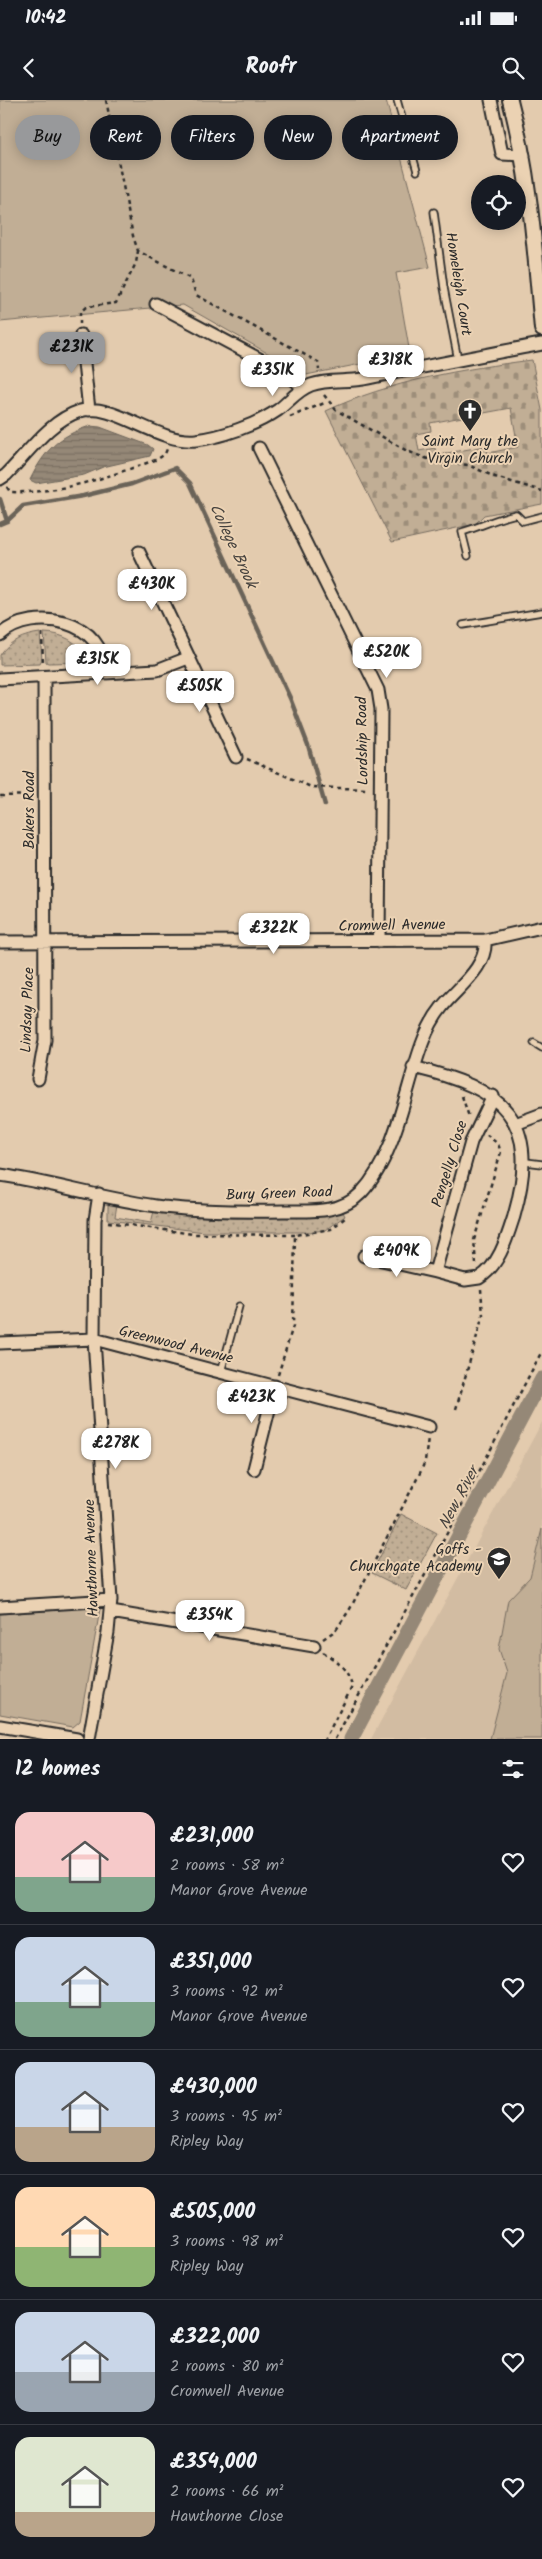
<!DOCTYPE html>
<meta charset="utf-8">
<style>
:root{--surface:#171b24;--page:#20242c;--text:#f1f3f6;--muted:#9ea1a6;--line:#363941;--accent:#98999b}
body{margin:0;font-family:Kalam,sans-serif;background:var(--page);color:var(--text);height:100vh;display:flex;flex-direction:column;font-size:19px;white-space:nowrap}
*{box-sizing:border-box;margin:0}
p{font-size:16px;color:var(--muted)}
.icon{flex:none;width:28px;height:28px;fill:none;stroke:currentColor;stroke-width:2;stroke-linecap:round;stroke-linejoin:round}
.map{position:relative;height:1639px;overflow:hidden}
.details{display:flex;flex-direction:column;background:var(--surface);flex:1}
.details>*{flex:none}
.guide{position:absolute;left:15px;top:15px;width:512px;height:45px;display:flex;gap:10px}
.fabs{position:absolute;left:471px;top:75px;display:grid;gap:10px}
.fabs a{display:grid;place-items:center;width:55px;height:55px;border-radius:50%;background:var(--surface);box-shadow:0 2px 12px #0003;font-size:25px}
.price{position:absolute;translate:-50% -42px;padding:0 11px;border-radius:10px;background:#fff;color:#222;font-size:16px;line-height:32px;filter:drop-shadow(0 1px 2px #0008)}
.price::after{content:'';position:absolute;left:50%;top:30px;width:15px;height:11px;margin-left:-8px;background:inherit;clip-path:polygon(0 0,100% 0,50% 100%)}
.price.active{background:var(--accent);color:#111}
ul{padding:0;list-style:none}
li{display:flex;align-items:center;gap:15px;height:125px;padding:0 15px}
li+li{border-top:1px solid var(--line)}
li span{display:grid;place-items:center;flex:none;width:140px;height:100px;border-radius:15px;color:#555}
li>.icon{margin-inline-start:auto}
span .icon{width:60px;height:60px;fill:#fffc;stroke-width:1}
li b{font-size:21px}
h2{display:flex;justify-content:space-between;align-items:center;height:60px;padding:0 15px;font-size:21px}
.pill{padding:0 18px;border-radius:22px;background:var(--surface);box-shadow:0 2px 12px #0003;font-size:18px;line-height:45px}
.pill.active{background:var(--accent);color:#111}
.status{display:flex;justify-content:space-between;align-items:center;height:35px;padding:0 25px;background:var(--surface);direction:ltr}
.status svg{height:14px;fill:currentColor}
header{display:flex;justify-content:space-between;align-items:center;height:65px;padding:0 15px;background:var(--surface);font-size:22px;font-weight:600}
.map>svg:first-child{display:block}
.built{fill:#d2bca2}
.grass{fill:url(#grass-dots);stroke:#766c60}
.cemetery{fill:url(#cemetery-stones);stroke:#766c60;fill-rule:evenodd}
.park{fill:#c1ae95;stroke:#766c60}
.water{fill:url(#water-rules);stroke:#6b6359}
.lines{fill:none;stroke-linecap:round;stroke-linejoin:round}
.stream{stroke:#6b6359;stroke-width:4.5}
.canal{stroke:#958877;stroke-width:15}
.service-casing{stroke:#2b2b2b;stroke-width:9}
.minor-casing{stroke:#2b2b2b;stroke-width:15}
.tertiary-casing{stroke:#2b2b2b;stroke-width:18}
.path{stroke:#2b2b2b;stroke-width:2.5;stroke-dasharray:4 4;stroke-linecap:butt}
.service{stroke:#ebd2b3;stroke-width:5.5}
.minor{stroke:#ebd2b3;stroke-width:11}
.tertiary{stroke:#ebd2b3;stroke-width:14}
.labels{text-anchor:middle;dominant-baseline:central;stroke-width:4;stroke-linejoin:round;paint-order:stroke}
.street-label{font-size:15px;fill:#2b2b2b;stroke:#ebd2b3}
.poi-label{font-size:15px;fill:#2b2b2b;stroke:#ebd2b3}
.water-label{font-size:16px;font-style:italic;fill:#46423e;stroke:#ebd2b3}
</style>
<div class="status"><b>10:42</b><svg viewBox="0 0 49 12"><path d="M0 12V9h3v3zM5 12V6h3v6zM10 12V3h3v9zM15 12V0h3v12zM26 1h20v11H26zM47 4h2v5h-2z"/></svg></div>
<header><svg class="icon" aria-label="back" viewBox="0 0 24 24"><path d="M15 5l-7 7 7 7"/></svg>Roofr<svg class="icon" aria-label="search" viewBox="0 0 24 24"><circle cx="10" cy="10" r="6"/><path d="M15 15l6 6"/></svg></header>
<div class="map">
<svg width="542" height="1639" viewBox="0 0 542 1639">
<defs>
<pattern id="grass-dots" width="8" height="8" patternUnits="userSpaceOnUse" patternTransform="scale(1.25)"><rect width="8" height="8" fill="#c1ae95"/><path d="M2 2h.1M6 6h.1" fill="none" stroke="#9d8e7a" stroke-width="1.8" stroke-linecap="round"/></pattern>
<pattern id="cemetery-stones" width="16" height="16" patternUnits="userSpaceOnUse" patternTransform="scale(1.25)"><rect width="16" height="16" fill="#c1ae95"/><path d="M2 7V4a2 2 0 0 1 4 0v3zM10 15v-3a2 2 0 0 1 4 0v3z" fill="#9d8e7a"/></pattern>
<pattern id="water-rules" width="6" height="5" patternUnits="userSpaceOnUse" patternTransform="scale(1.25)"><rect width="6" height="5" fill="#958877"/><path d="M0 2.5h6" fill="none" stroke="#7a6f62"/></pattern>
</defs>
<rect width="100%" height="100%" fill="#e3cbae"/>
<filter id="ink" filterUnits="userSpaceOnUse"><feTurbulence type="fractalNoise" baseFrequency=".02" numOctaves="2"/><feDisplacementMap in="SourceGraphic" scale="10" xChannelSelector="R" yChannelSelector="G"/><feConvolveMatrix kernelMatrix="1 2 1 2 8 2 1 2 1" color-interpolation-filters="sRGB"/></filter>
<g filter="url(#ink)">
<path class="built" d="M542,1322V1639H371Z"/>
<path class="grass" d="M40,533L42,560L40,564L0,565V555C9,541 24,535 40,533Z
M44,533C62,533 77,542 88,556L98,554V557L94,562L48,563L46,562Z
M117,1104L115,1117L151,1123L154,1111L232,1118L308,1117L343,1112L345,1116L325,1130L309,1132H205L108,1120V1105Z
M401,1414L437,1433L406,1490L372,1473Z"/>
<path class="cemetery" d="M532,260L542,310V404L484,415L475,424L392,442L326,311C390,281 462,269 532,260ZM511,308L518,347L488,353L486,346L436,355L435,348L419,351L416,334L431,331L430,323Z"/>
<path class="park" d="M0,0H386L430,167L396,173L410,254L306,275L183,205L0,222Z
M542,1429V1639H490L507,1573L499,1549L508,1500L530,1477Z
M101,1504L80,1621L73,1627L0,1614V1514L60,1510L63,1506Z"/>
<path class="water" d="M90,326L100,327L148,345L153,349L150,356L103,367L84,375L36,383L30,380C44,351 58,336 90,326Z"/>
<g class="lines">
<path class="stream" d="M0,399L7,421
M0,424L7,421L23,406L83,396L132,384L175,368L190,383L290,598L308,645L325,705"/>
<path class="canal" d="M351,1639L542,1279"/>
<defs>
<path id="service" d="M397,0L417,71
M434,112L444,188L458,260
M468,456L462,432C480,427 497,418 516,414L523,421L542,416
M463,525L542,512
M534,943L542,948
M526,1062L542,1064
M221,1272L239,1206"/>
<path id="minor" d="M491,0L502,54L524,55
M156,204L282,271L304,288
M81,235L89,310
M259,348L378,590L381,609L379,841
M0,379L6,375C28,353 49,321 80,311C114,301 157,344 196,340C222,337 256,325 278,310C289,302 297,290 311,285C327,279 346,282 363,279C423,267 482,255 542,244
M139,452L236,657
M0,535C33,505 109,521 103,573
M0,579L157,570L188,558
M0,842L485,840L542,827
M413,967C504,989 542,1018 514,1116C507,1138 499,1166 479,1178L465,1180L435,1172L471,1042L493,996
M38,979L45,940L44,577
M518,1023L542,1014
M0,1075C55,1083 108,1100 163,1107C203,1111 243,1112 283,1111C310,1111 341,1114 361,1093C396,1056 405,990 422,944C427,930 433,918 442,907C457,888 488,867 485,840
M364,1156L435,1172
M0,1243L94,1239L429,1327
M254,1369L275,1286
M0,1507L111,1500
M111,1512L314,1546
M0,1626L77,1639
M89,1639L108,1532L111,1500L94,1239L95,1120L99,1094"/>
<path id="tertiary" d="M510,0C530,75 535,152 542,229"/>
</defs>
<use href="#service" class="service-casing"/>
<use href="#minor" class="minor-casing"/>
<use href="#tertiary" class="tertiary-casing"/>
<path class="path" d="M106,0L133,136L138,151L191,179L196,195L318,262L319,270
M80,224V212L86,207L116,203L136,163L138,151
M324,295L336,310L407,351L433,361L468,365L495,377L542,391
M290,317L327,302
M7,387L10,392C62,394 110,376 158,359L165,354L167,349
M42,533L43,565
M247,659L311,687L368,689
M0,696L33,695
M462,996L469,1017
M108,1122L193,1134L295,1135
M476,1164L474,1140L501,1052L498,1044L487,1035
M278,1275L293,1226L295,1135L331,1129L345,1118
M456,1309L483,1215L481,1189
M323,1539L336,1530L350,1509L421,1371L425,1361L428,1338
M323,1552C336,1560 350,1571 352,1587L325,1639
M335,1639L431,1464L542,1251"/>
<use href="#service" class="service"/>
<use href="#minor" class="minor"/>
<use href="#tertiary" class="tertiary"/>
</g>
</g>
<defs>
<symbol id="church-pin" viewBox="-11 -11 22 30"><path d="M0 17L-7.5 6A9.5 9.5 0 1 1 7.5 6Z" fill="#2b2b2b" stroke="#ebd2b3"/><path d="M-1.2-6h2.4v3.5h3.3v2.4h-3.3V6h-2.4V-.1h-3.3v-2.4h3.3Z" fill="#fff"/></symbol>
<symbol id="school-pin" viewBox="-11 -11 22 30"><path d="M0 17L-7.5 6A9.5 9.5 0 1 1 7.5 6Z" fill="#2b2b2b" stroke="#ebd2b3"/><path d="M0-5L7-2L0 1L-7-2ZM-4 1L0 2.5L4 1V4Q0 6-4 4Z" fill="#fff"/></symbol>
</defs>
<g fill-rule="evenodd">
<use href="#church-pin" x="456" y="297" width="28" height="38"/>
<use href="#school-pin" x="485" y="1445" width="28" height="38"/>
</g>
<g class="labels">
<g class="street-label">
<text transform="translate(458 184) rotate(81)">Homeleigh Court</text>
<text transform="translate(363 641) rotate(-91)">Lordship Road</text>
<text transform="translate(30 710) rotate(-90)">Bakers Road</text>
<text transform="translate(392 826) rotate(-1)">Cromwell Avenue</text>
<text transform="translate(28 910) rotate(-88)">Lindsay Place</text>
<text transform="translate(450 1064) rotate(-73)">Pengelly Close</text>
<text transform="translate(279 1094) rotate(-2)">Bury Green Road</text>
<text transform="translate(176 1245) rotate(14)">Greenwood Avenue</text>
<text transform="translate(92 1458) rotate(-92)">Hawthorne Avenue</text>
</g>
<g class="poi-label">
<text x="470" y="342">Saint Mary the<tspan x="470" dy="17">Virgin Church</tspan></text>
<text x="482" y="1450" text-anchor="end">Goffs -<tspan x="482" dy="17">Churchgate Academy</tspan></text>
</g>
<g class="water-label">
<text transform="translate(233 446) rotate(65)">College Brook</text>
<text transform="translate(459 1398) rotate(-62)">New River</text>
</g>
</g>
</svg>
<div class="fabs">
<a><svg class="icon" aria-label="locate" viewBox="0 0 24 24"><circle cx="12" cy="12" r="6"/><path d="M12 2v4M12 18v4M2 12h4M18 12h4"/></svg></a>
</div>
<b class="price active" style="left:72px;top:274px">£231K</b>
<b class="price" style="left:391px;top:287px">£318K</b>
<b class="price" style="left:273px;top:297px">£351K</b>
<b class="price" style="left:152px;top:511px">£430K</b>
<b class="price" style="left:387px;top:579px">£520K</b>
<b class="price" style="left:98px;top:586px">£315K</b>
<b class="price" style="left:200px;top:613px">£505K</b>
<b class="price" style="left:274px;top:855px">£322K</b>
<b class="price" style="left:397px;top:1178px">£409K</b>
<b class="price" style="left:252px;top:1324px">£423K</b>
<b class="price" style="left:116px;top:1370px">£278K</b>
<b class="price" style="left:210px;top:1542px">£354K</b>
<div class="guide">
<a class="pill active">Buy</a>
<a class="pill">Rent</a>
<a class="pill">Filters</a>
<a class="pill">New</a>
<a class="pill">Apartment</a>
</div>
</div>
<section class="details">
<h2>12 homes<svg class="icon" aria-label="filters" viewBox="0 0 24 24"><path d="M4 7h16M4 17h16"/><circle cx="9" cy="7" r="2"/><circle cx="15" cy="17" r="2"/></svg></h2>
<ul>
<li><span style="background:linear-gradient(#f6c9c9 65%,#7fa58c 0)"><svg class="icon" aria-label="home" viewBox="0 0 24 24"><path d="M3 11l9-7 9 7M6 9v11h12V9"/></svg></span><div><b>£231,000</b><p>2 rooms · 58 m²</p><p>Manor Grove Avenue</p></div><svg class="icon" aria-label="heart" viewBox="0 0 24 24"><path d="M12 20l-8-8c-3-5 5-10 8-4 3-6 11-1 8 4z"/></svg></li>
<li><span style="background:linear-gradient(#c9d6e8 65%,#7fa58c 0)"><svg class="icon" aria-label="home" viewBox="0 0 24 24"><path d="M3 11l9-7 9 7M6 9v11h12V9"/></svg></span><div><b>£351,000</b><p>3 rooms · 92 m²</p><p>Manor Grove Avenue</p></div><svg class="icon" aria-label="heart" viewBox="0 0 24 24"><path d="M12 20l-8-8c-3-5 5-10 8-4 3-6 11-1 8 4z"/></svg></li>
<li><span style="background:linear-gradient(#c9d6e8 65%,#b9a48a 0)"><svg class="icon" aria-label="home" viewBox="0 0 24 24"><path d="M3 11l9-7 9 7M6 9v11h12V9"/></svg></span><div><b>£430,000</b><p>3 rooms · 95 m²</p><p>Ripley Way</p></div><svg class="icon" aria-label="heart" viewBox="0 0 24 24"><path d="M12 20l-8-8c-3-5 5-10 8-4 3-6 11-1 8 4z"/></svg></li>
<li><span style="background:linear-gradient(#ffd9b3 60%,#8fb573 0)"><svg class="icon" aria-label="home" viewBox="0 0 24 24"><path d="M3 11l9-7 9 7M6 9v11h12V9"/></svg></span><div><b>£505,000</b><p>3 rooms · 98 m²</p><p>Ripley Way</p></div><svg class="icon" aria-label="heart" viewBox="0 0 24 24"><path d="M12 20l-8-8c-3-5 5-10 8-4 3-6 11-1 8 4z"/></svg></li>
<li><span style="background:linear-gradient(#c9d6e8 60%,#9aa5b1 0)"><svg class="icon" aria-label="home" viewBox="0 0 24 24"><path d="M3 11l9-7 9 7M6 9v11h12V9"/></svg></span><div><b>£322,000</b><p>2 rooms · 80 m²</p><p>Cromwell Avenue</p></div><svg class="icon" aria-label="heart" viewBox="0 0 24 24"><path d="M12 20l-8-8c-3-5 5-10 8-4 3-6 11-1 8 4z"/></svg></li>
<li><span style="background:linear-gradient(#dfe7d0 75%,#b9a48a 0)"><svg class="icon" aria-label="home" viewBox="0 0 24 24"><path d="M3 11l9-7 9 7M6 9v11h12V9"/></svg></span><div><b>£354,000</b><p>2 rooms · 66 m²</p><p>Hawthorne Close</p></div><svg class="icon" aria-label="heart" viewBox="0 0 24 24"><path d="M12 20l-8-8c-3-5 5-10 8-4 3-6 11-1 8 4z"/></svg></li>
</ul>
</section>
